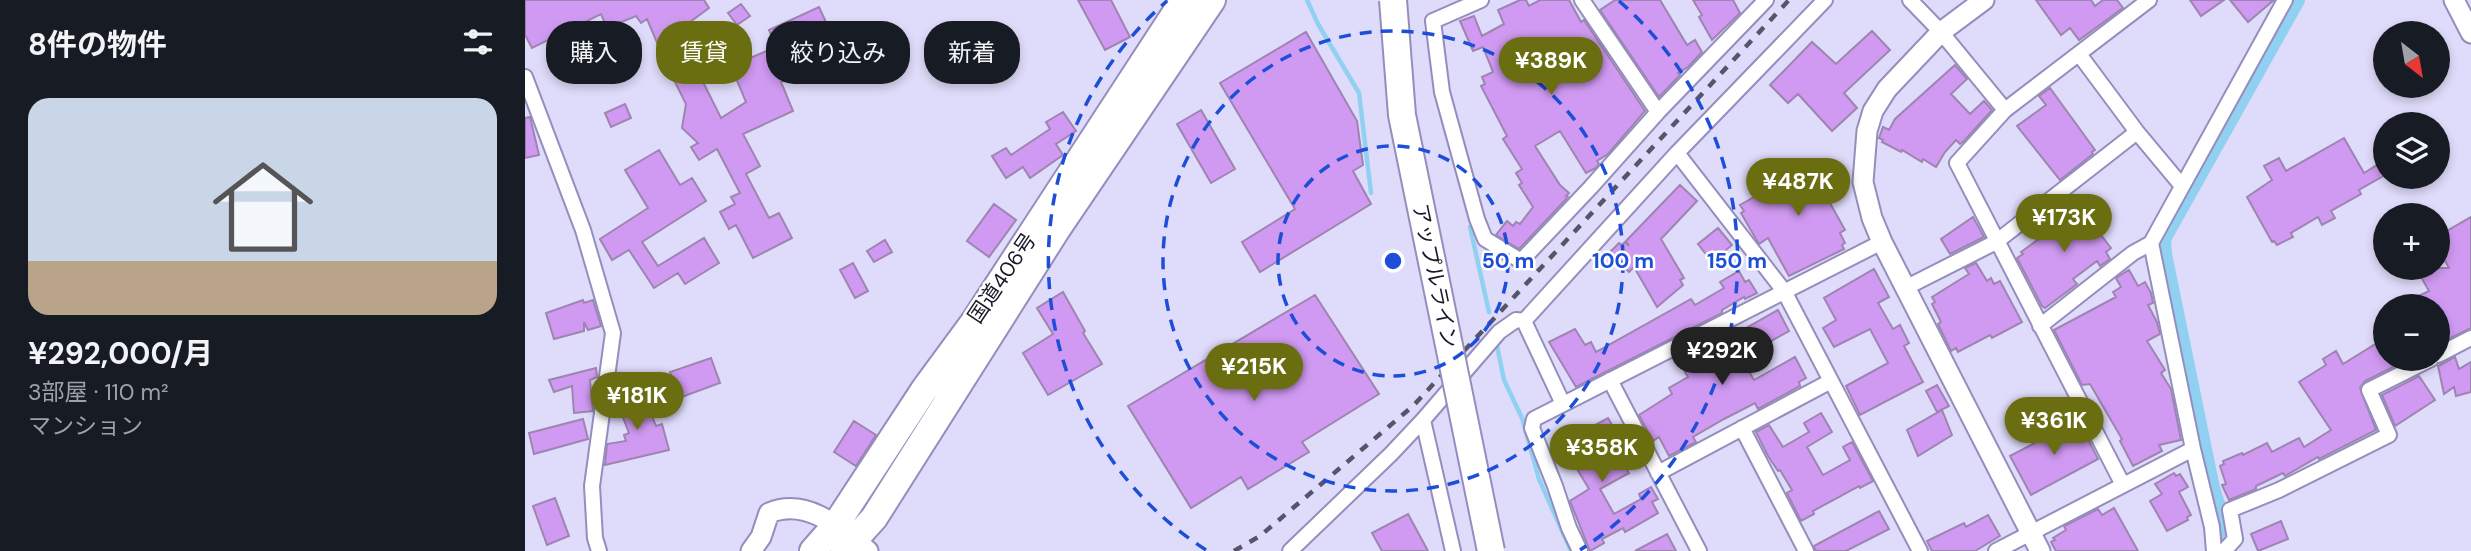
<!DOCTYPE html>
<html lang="ja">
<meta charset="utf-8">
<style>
:root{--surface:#171b24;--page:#20242c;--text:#f1f3f6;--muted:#9ea1a6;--line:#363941;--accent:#6a6d10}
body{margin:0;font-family:"DM Sans","Noto Sans JP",sans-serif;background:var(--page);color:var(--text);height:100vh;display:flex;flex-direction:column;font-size:26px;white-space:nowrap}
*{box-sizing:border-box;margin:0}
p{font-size:23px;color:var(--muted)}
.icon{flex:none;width:38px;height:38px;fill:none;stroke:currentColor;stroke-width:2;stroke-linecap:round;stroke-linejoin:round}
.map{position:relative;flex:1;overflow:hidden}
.details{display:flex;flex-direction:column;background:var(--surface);width:525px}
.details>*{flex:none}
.banner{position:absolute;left:21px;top:21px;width:665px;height:63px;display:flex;gap:14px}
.needle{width:46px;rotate:149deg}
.controls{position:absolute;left:1848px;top:21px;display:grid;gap:14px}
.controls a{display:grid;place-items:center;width:77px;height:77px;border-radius:50%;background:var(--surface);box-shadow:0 4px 10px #0003;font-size:35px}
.price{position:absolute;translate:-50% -60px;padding:0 16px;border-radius:24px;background:var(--accent);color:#fff;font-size:23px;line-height:46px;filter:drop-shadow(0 2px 4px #0008)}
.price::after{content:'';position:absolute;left:50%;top:42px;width:21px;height:16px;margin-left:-10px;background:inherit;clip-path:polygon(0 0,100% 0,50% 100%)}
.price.active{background:#222;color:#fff}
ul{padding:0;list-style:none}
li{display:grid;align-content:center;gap:14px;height:371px;padding:0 28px}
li+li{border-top:2px solid var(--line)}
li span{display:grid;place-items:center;height:217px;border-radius:21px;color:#555}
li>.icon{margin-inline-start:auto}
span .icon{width:126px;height:126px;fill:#fffc;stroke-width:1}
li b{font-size:30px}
h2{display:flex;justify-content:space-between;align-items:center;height:84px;padding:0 28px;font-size:30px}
.pill{padding:0 24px;border-radius:28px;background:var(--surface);box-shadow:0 4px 10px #0003;font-size:24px;line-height:63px}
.pill.active{background:var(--accent);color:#fff}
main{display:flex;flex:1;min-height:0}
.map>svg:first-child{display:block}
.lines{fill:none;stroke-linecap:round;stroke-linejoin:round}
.stream{stroke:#90d1f2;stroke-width:4.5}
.canal{stroke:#90d1f2;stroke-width:16}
.building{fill:#d09af2;stroke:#9e84b0;stroke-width:2}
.street-casing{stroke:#958dbd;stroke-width:18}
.secondary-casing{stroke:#958dbd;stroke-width:23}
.highway-casing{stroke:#958dbd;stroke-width:30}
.street{stroke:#fff;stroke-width:14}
.secondary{stroke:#fff;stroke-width:19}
.highway{stroke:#fff;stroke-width:26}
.rail{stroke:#57546a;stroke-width:4.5;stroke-dasharray:9 9;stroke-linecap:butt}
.highway-bridge-casing{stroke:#958dbd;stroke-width:30;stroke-linecap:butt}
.highway-bridge{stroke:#fff;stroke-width:26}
.ring{fill:none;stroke:#1d4ed8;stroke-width:3.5;stroke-dasharray:12 9}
.labels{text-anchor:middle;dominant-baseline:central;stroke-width:5;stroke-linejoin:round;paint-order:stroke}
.street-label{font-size:21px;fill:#1a1729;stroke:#fff}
.centre{fill:#1d4ed8;stroke:#fff;stroke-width:3.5}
.ring-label{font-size:21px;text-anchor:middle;font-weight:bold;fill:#1d4ed8;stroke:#fff;stroke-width:5;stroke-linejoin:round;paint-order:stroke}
</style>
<main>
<section class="details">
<h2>8件の物件<svg class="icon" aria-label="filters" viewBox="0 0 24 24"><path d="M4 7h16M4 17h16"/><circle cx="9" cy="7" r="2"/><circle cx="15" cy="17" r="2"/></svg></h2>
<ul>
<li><span style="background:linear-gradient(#c9d6e8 75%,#b9a48a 0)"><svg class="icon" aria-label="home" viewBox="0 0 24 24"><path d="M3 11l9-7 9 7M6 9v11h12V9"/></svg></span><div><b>¥292,000/月</b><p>3部屋 · 110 m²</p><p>マンション</p></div></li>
</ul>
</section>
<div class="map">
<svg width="1946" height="551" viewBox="0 0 1946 551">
<rect width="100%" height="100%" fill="#dfdbfa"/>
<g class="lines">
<path class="stream" d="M782,0L793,24L834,93L846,193
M945,227L964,312
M971,341L979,380L997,418L1014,479L1046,551"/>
<path class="canal" d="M1702,535L1687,488L1639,254L1638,239L1772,0"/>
</g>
<path class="building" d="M0,0H179L184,8L146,36L148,39L133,45L122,19L116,23L111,16L82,28L76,14L7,48L0,35Z
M553,0H586L605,37L580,50Z
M995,0H1001L1004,6L1015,0H1044L1056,22L1059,20L1120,111L1083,154L1072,161L1074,164L1071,168L1061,173L1035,131L1010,146L1035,185L1044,193L1041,196L1043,197L994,249L971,235L982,221L988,226L991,222L995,224L1008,207L994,185L997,183L991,173L997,169L978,139L982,136L956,86L960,84L957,77L968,72L958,47L948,51L935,21L949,16L957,36L979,24L973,10Z
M1090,0H1135L1162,45L1170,40L1177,52L1163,67L1153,73L1155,75L1134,97L1075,10Z
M1168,0H1208L1215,13L1187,40L1174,17L1177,15Z
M1511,0H1566L1570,6L1578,0H1592L1598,8L1554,40L1545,28L1536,35Z
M1665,0H1699L1676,16Z
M1705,0H1749L1723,22Z
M216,4L225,16L212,25L203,13Z
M294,7L316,55L256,82L268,111L218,134L235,166L221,174L244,218L254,213L267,238L228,258L211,225L204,229L195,212L210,204L206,197L215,193L192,149L174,160L166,147L173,143L157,128L161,104L144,70L166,59L169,65L172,64L180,79L177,80L196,118L221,102L206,66L251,47L244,30Z
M1347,31L1365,50L1319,93L1332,108L1307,131L1273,94L1263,103L1245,85L1287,42L1311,64Z
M781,32L832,121L838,165L828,171L846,204L735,272L717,242L770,209L695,83Z
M1430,65L1442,79L1426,94L1445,114L1459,101L1467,110L1439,141L1435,144L1431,140L1420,152L1411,167L1398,159L1397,162L1377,150L1376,152L1357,142L1358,140L1354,138L1358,127L1364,130L1370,119Z
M1525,88L1570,150L1567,152L1568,154L1535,180L1492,126L1521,105L1514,96Z
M100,104L106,118L86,127L80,113Z
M676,110L710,169L686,183L652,124Z
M538,112L551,131L531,144L538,155L505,178L498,167L481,178L467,156L481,148L486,155L525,129L521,122Z
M5,117L14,155L0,158V118Z
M1819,138L1839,173L1860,160V175L1834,190L1836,194L1806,211L1810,218L1797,225L1793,217L1766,233L1768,237L1752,245L1749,241L1747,242L1722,197L1747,180L1739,166L1754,158L1761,171Z
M134,150L155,185L167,178L181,201L117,242L133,266L179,238L194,263L160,284L153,273L129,288L104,250L87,260L75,239L123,208L100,170Z
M1299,161L1317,196L1305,203L1320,230L1315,233L1320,243L1317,245L1319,249L1264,276L1243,238L1234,244L1231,239L1216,213L1219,211L1215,205L1285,165L1286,169Z
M1155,185L1172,201L1136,239L1159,278L1155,280L1158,285L1132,307L1109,267L1104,272L1085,252L1094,243L1097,245L1100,242L1104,246L1101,241Z
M1555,198L1567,215L1563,218L1586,248L1581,252L1585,259L1575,266L1572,261L1548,279L1552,284L1520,308L1517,306L1492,258L1498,254L1496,252L1537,222L1533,217L1540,212L1539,210Z
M469,204L491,220L464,257L442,241Z
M1448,217L1459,237L1425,254L1416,239Z
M1946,217V328L1913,344V306H1873L1904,291L1891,268H1924L1913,248V236Z
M1193,228L1207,245L1187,262L1173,244Z
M360,240L367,252L349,262L342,251Z
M328,263L343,291L330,298L315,270Z
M1451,263L1462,281L1466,278L1469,284L1475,281L1497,322L1467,338L1465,335L1433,352L1431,348L1426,351L1413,324L1416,322L1407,304L1410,302L1407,297L1444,274L1440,268Z
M1349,269L1364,297L1353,303L1368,329L1375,325L1384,343L1379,346L1398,382L1335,415L1321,386L1363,363L1345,329L1309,347L1298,328L1311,320L1299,298Z
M1604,270L1613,286L1620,282L1626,293L1628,303L1623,305L1632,322L1635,334L1622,341L1640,370L1636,373L1646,389L1656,440L1634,445L1637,451L1608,466L1595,441L1597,439L1565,384L1557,385L1529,330L1591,297L1588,292L1596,287L1591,278Z
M1214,271L1220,282L1224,280L1232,293L1220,299L1219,297L1197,310V313L1051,387L1024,342L1050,329L1060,345L1066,342L1071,352L1166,299L1170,305L1199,288L1195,282Z
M538,292L560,331L558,333L577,364L523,395L498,353L528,334L512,308Z
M790,295L854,394L777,442L784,452L723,489L716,477L666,508L603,406Z
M58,300L59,303L68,300L76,326L63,330L59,322V331L29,339L21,313Z
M1253,310L1264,331L1218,357L1220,360L1218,361L1229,380L1270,357L1281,378L1274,382L1275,386L1233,409L1230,403L1199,419L1168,437L1171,442L1144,456L1134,437L1128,441L1114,415L1147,394L1144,388L1163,377L1160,372L1200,348L1193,336L1204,331L1207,336Z
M1860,338V359H1876L1878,362L1840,381L1835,388L1851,430L1794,459L1793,457L1760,476L1758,473L1731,486V489L1704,500L1697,485L1701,484L1695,466L1699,464L1698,461L1717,453L1718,455L1742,443L1747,452L1774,438L1779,447L1806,430L1774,382L1801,365L1798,359L1811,351L1818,364Z
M1930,357L1934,369L1946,362V392L1931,396L1929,387L1919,394L1913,366Z
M186,358L195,383L154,398L145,372Z
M71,368L72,377L65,380L68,411L49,413L47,386L29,392L24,380Z
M1894,376L1910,400L1870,426L1857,395Z
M1412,385L1424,406L1412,412L1401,391Z
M117,391L131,426L137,424L144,450L80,465L82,444L101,441L99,435L104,433L92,402Z
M1417,410L1427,435L1393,456L1382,430Z
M1296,413L1307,432L1282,447L1298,475L1325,460L1318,447L1327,442L1348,481L1335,488L1334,486L1288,511L1289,514L1276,521L1262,493L1267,490L1255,470L1253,471L1243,456L1231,432L1244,425L1258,447L1284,432L1279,423Z
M1083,418L1095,439L1087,443L1104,473L1075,489L1089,514L1116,499L1114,494L1126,487L1133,499L1127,502L1133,513L1100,532L1098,528L1077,539L1079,543L1065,551L1045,501L1064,489L1049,464L1043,467L1031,446Z
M58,419L63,439L9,454L4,433Z
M1553,420L1573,459L1506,495L1485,456Z
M329,421L351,435L331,466L309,452Z
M1649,473L1651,476L1655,474L1663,487L1654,492L1666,515L1662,517L1663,520L1642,531L1625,501L1637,494L1630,484Z
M30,498L44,536L22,545L8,506Z
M1589,508L1613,551H1531L1526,542L1530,540L1528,538L1541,530L1539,526L1573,509L1577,515Z
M1354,511L1364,529L1321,551H1291L1289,546Z
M883,514L903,551H857L847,533Z
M1463,515L1475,536L1450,551H1407L1402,541L1439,523L1441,527Z
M1756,521L1763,539L1733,551L1726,534Z
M1142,534L1151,551H1110Z"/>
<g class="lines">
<defs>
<path id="street" d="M956,0L908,21L917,92L952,219L960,239L996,261L1066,187L1133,112L1241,0
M1057,0L1133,112
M1385,0L1416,32L1480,110
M1554,54L1612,132L1657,186
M0,77L58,230L88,333L67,486L70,538L74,551
M1152,153L1259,291L1395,551
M1380,288L1471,242L1612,132
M999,321L1038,404
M1515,326L1608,253L1626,243
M1913,355L1946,338
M1085,380L1174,551
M1217,428L1281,551
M1133,473L1306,381
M1598,485L1432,163L1480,110L1624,0
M765,551L866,454L898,420
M928,551L898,420L974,332L991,320L999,321L1152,153L1300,0
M1055,551L1044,528L1030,486L1007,428L1009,419L1357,242
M1471,551L1668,449
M1689,551L1687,527L1668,449L1626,243L1760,0
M1699,551L1710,539L1705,510L1754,490L1864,435L1844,390L1906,359"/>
<path id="secondary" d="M1459,0L1416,32L1362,89L1348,111L1342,131L1338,182L1347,218L1357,242L1515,551
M1929,0L1946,33
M226,551L236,537L244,513C282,497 315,528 343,551"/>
<path id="highway" d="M288,551L310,526L399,390L449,322L659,0
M319,551L349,518L532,229L687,0"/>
</defs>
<use href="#street" class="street-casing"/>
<use href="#secondary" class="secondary-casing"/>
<use href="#highway" class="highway-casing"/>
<use href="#street" class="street"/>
<use href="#secondary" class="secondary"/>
<use href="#highway" class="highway"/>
<path class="rail" d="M709,551L735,536L888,406L1264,0"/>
<defs>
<path id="highway-bridge" d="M868,0L877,115L966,551"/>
</defs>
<use href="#highway-bridge" class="highway-bridge-casing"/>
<use href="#highway-bridge" class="highway-bridge"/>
</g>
<g class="ring">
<circle cx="868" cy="261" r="115"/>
<circle cx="868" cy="261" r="230"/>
<path d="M681 550A344 344 0 0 1 642 1M1094 1A344 344 0 0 1 1055 550"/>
</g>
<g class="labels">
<g class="street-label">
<text transform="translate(910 276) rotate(78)">アップルライン</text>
<text transform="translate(477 278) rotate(-56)">国道406号</text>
</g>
</g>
<circle cx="868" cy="261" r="10" class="centre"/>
<g class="ring-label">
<text x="983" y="268">50 m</text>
<text x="1098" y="268">100 m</text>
<text x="1212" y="268">150 m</text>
</g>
</svg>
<div class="controls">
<a><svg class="needle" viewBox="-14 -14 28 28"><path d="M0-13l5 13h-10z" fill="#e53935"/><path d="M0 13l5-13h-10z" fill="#9ea1a6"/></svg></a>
<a><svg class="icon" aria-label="layers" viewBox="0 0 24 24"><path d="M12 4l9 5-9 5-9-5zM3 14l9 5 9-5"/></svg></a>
<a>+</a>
<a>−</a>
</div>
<b class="price" style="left:1026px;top:97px">¥389K</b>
<b class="price" style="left:1273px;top:218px">¥487K</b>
<b class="price" style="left:1539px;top:254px">¥173K</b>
<b class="price active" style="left:1197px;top:387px">¥292K</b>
<b class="price" style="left:729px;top:403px">¥215K</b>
<b class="price" style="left:112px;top:432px">¥181K</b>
<b class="price" style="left:1529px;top:457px">¥361K</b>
<b class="price" style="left:1077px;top:484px">¥358K</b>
<div class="banner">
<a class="pill">購入</a>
<a class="pill active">賃貸</a>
<a class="pill">絞り込み</a>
<a class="pill">新着</a>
</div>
</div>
</main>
